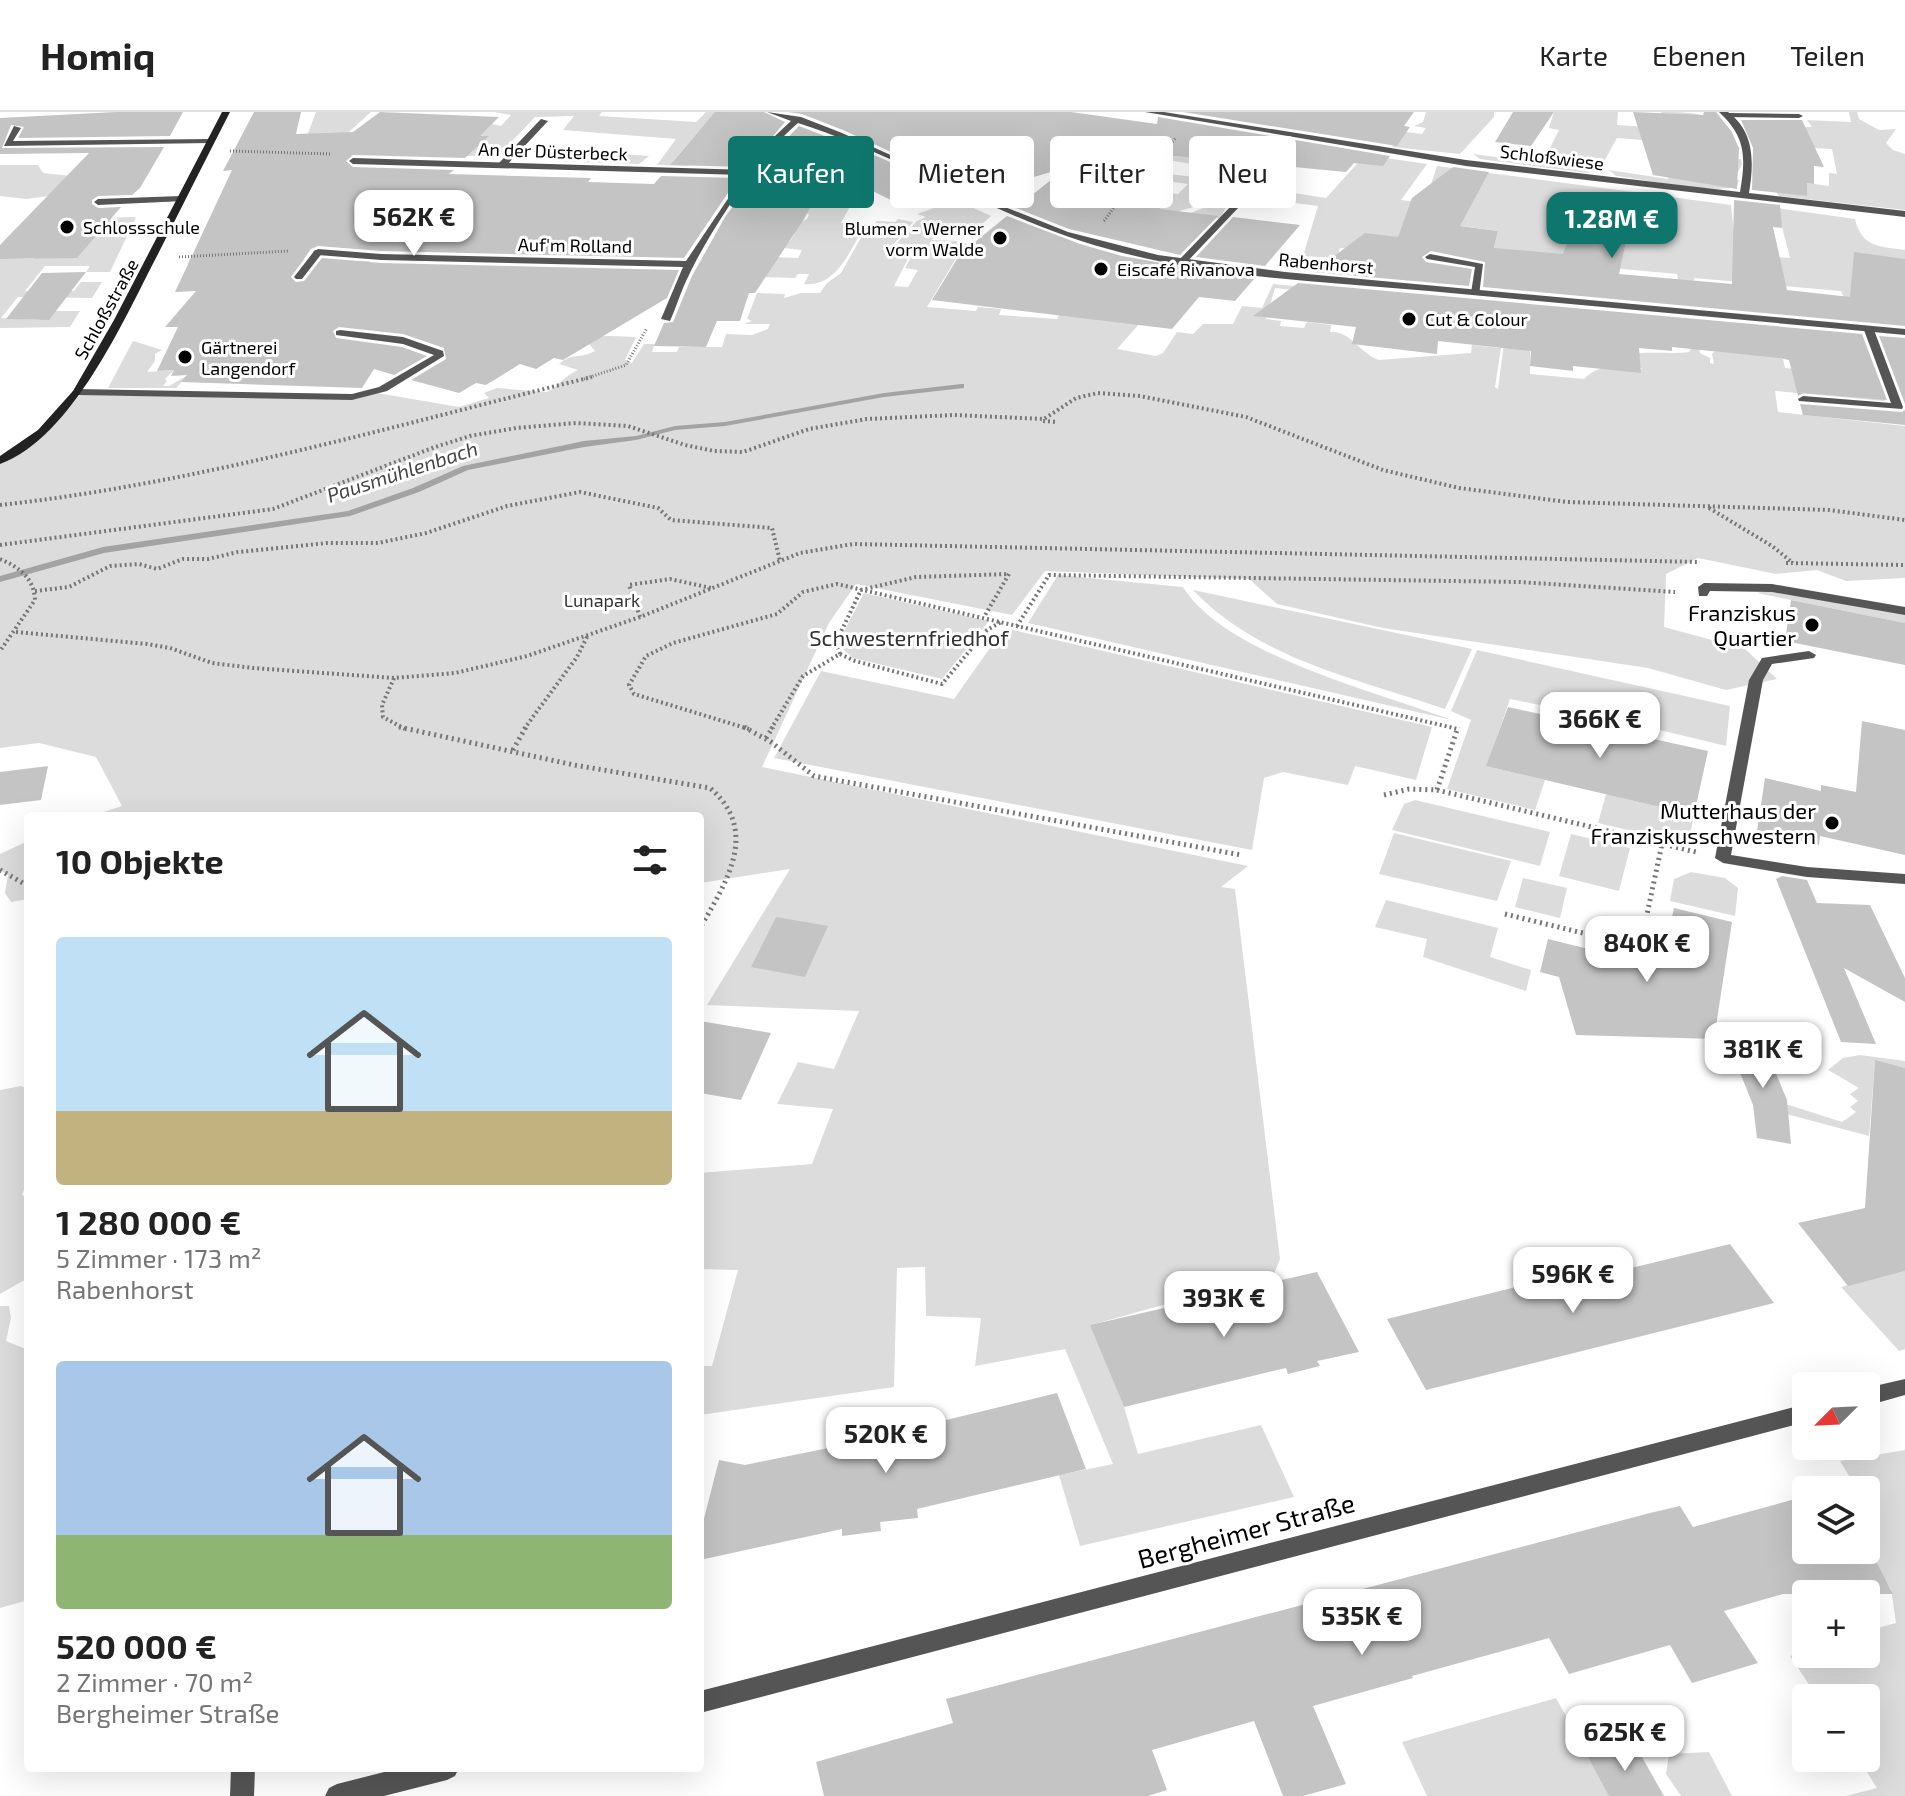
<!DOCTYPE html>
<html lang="de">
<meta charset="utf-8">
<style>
:root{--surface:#fff;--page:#f2f2f2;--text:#222;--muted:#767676;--line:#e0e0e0;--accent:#0f766e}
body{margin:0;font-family:"Exo 2",sans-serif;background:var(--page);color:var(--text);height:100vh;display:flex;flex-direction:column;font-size:30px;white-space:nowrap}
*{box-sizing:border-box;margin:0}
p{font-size:26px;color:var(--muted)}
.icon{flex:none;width:44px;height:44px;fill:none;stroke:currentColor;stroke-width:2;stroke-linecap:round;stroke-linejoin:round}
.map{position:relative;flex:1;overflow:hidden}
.drawer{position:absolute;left:24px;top:700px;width:680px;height:960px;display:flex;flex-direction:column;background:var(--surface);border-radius:8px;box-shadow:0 8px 32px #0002}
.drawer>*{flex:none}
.top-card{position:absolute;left:728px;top:24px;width:760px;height:72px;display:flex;gap:16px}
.needle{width:52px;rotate:246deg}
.controls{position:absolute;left:1792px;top:1260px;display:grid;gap:16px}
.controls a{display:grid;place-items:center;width:88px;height:88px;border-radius:8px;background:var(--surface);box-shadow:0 8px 32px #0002;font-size:40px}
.price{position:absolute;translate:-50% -68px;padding:0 18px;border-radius:16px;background:#fff;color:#222;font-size:26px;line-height:52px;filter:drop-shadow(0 2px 4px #0008)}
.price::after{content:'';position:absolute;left:50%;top:48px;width:24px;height:18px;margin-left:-12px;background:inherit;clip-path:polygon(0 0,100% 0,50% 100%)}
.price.current{background:var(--accent);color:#fff}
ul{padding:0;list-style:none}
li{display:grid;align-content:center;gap:16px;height:424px;padding:0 32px}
li span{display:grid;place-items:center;height:248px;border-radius:8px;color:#555}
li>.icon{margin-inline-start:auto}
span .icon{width:144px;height:144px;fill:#fffc;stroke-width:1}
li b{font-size:34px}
h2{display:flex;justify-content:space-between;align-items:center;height:96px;padding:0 32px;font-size:34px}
.chip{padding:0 28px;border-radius:8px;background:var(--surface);box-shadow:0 8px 32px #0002;font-size:28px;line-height:72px}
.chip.current{background:var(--accent);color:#fff}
header{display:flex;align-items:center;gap:48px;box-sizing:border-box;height:112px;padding:0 40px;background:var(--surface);border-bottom:2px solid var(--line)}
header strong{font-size:38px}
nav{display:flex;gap:44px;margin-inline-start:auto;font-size:28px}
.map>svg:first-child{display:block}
.green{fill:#dcdcdc}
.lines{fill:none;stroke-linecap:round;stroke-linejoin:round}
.stream{fill:#a3a3a3;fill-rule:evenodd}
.building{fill:#c4c4c4}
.path-far2{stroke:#777;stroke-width:3;stroke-dasharray:1 2;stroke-linecap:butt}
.path-far1{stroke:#777;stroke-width:4;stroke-dasharray:2 3;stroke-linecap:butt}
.path{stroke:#777;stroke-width:5;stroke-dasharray:2 4;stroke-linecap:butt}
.lane{fill:#555;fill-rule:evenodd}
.street{fill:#555;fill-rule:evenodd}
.secondary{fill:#222;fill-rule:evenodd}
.poi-dot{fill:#000;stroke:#fff;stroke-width:3}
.labels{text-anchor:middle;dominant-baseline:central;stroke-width:6;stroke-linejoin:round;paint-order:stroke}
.far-street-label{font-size:18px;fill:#000;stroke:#fff}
.far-poi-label{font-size:18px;fill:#000;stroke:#fff;text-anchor:start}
.far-park-label{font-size:18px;fill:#333;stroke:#fff}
.far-water-label{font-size:20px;font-style:italic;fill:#444;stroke:#fff}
.poi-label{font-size:22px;fill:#000;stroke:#fff;text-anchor:end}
.park-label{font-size:22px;fill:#333;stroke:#fff}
.near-street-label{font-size:26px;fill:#000;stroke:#fff}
</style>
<header>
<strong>Homiq</strong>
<nav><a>Karte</a><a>Ebenen</a><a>Teilen</a></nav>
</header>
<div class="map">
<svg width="1905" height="1684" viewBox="0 0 1905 1684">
<rect width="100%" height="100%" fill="#fff"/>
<path class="green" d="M316,0H371L328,39L307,24Z
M494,0H602L599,4L696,10L706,0H736L733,15L704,13L673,49L690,54L657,53L676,27L563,18L574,4L535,5L498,44H458L492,12L501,14L511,3Z
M1426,0H1494V5L1460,42L1392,35L1406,20L1422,22L1426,16L1414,14L1423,10Z
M1554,0H1618L1617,13L1666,16L1661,0H1658C1690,0 1713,0 1731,21L1701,28L1737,32L1740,37H1708L1706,47H1741L1742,52L1738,60L1708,55L1705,61L1739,68L1737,74C1717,83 1641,67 1616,64L1609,58L1668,67L1670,53L1682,31L1617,26L1600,57L1588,61L1480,47L1473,42L1525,49L1530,38L1548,40L1559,18L1549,16Z
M1849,0H1857L1859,7L1879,18L1896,17L1886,31L1893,38L1905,42V98L1779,84L1776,80L1807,84V71L1829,74V61L1837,62L1832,37L1812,36L1803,15H1812L1807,8L1851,10Z
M1176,32L1278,50L1256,75L1326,86L1365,43L1427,52L1401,88L1425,91L1437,54L1731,93L1736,142L1790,146L1777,96L1855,107C1862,136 1879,134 1905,138V197L1850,199L1841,179L1694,166L1691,186L1681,184L1677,162L1492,145L1498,119L1405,106L1393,140L1340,136L1337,146L1303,144L1318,94L1250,85L1253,78L1218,73L1225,63L1212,61L1198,73L1213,76L1207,86L1228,91L1220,107L1203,103L1184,104L1212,92L1210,90L1173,101V108L1133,81L1142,79L1178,82L1188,72L1152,67L1159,61L1195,65L1211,55L1161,47Z
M560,38L649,44L639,52L550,49Z
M0,53H38L43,61L71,64L72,81L26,87L0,84Z
M840,55L824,71L839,58L867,63L841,111L860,113L857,120L860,122C847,145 834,175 804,172L809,162H798L795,166L761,165L773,145L798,146L802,138L774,135L778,129H790L795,121L781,120L807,107L809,102L802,101L783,69Z
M956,88L991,104L970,123L937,119L932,128L962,129L969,133L1008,136L993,146L958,143L927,195L976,199L978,195L1001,197L999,203L1057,207L1060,201L1086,205L1102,185L1113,187L1118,181L1132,183L1123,197L1148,202L1117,237L1156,244L1163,241L1177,220L1193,222L1203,212H1233L1242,194L1262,196L1273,172L1315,176L1314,180L1275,176L1266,207L1281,209L1280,214L1304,216L1307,210L1331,213L1330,220C1350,218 1361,242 1379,248L1471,241L1472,233L1499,236L1503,223L1495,275L1498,277L1505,223L1530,225V262L1584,267C1601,249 1622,257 1643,257L1632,252L1626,244C1643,238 1669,243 1689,240L1692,235L1691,210L1695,211L1700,241L1710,246V251L1714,252L1712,242L1715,239L1754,243L1750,216L1777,218L1779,228H1775L1779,246L1783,247L1785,256L1877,265L1885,289L1775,279L1778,300L1905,314V466L1846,469L1817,458L1776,462L1698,446L1666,462L1664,515L1745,537L1777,567L1726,578L1648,556L1383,516L1277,492L1249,467L1045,459L1012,503L856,472L829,511L762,655L1248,754L1221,775L1235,777L1280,1147L1274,1162L1091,1213L1124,1295L1138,1342L1261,1313L1294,1385L1080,1434L1059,1363L1113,1352L1065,1237L975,1254L981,1206L926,1204L925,1155L897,1156L894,1275L700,1303V1254H712L738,1158L700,1157V1061L812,1052L833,997L777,992L798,950L834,957L859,899L707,893L790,757L700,771V704H91L122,694L96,645L39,631L0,636V350L47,319L80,283L337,287L377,281L459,295L489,286L484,281L497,276L547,280C560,274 561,266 578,258L559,252C573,240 581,247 595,239L589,232L554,225L522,229L498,222L380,220L383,213L437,211L438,219H454L456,215L440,210L449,194L348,190L344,195L298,194L284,211H280L294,194L269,193L270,189L214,188L223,173L234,172L243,149L188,152L190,147L287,142L285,145L263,146L262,150L305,147L282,175L299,176L302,174H338L348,156L317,155L323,148L370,149L357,165L374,166L369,174L438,176L433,186H458L463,176L535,178L531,184H525L520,195L564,191L570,179L627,180L618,196L571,195L557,217L560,222L636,225L625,248L632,251L644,232H655L652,240H677L679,235H722L726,222L752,223L768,217L770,212H744L752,209L747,207L757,181L785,182L784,186L801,181H820L827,171L841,161L863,122L877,109L895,110L898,107L913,110L894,132L914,135L894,174L908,175L918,158L905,156L916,135L897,131L917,109L926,105L917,102Z
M136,105L110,160H86L90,154H45L25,179H74L81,170H102L92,186L18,185L1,206L39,208L46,199H80L70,215L0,216V147H33L67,107Z
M133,229L162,238L155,242V249L147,260L174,258L165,267L167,269L163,274H169L188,263L176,276H108Z
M1058,463L1183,475C1225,543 1378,580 1452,608L1028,511Z
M1193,478L1472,537L1445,597C1358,567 1258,547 1193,478Z
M1767,479L1905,502V511L1757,481Z
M864,481L989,509L942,567L853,546L843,537L840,527Z
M1004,516L1432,615L1416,668L1355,654L1348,673L1283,660L1264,666L1252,738L774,646L821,559L954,587Z
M1477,538L1730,594L1726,634L1635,612L1631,597L1550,580L1549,595L1510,587L1487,654L1545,668L1535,698L1447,677L1471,608L1451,599Z
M1606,682L1694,703L1688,732L1598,711Z
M1415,688L1550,720L1540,754L1392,718L1404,692Z
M1394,721L1511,749L1497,789L1379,762Z
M1571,722L1630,736L1619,779L1559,764Z
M28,729V787L11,790L5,781L8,763L0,758V742Z
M1691,760L1725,766L1738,776L1735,804L1670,789L1674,767Z
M1523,766L1567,776L1560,806L1515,795Z
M1386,788L1498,816L1490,845L1531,858L1526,879L1423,845L1427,827L1375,815Z
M1860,943L1905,949V956L1875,949L1869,1024L1753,993H1789L1842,1010L1856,1000L1850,995L1858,989L1850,982L1859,976L1828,958L1843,946Z
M21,974L28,977V1035L24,1040L28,1066L22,1083L28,1086V1166L0,1182V978Z
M1905,1159V1237L1899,1239L1841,1175Z
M0,1194H9L11,1206L6,1229L28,1238V1488L0,1496Z
M1905,1338V1684H1846L1877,1676L1858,1646H1866V1586H1818L1790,1544L1806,1539V1542H1866V1519L1896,1511L1891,1477L1866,1438V1378H1830L1854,1372L1840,1349Z
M1556,1586L1610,1684H1427L1402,1630Z
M1709,1640L1732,1684H1681L1666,1662L1669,1642Z"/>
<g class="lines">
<path class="stream" d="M961,272H964V276L884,285L725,314L675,318L636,328L584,335L468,358L419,380L350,404L104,441L0,470V464L103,435L348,399L413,376L463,354L584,329L636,324L675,314L725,310L884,281Z"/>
</g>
<path class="building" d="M116,0H183L170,24L18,26L24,15L11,13L2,36L164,35L140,76L132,83L98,84L92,88V92L98,96L121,95L77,146L0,147V133L89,41L0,42V6Z
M254,0H301L296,22L353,20L380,0L499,5L480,24H489L465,46L353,43L346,49L353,55L454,58L449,62L591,66L588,70L654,72L661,64L738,66L684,146L381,139L318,134L311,137L291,165L296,170L304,169L322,146L381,151L679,158L667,186L563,248L554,246L536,257L520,252L486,273L476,271L459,281L411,268L446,247L444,236L403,222L339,215L333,219L336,226L402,235L427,244L394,263L374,257L362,276L181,270L187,263L171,264L174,258L157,259L178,215H165L196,179L175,180L232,58L223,59Z
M715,0H764L785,10L747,55L670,53Z
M788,0H1071L1157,12L1158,5L1390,44L1383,54L1354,51L1346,60L1165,43L1160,97L1218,104L1180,143L1069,117L1016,96L1067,55L981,81L843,18L802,2Z
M1183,0H1414L1404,14L1410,15L1397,34Z
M1513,0H1554L1531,34L1495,30Z
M1633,0L1703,3L1704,0H1716L1732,20L1739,37L1737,77L1653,63Z
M1741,8H1802L1824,55L1814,54V72L1807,71V84L1752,78L1753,36Z
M799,14L879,45L966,85L931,96L905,84L901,93L830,58L804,107L755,181H749L740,209H717L706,235L654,234L664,211L673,210L692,164L725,105L771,43Z
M1453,55L1489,60L1460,114L1498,119L1494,136L1563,142L1583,87L1589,88L1591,82L1635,87L1619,162L1732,172L1734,88L1780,93L1782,116L1773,115L1787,178L1850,185L1854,140L1905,147V214L1483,175L1485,150L1431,139L1422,145L1426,150L1472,157L1469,174L1313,160L1365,121L1398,125L1412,86Z
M1007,104L1080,132L1122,144L1254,167L1235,189L1199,185L1172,217L932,188L960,142Z
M1233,105L1300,113L1265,154L1196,145Z
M86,160L49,208L6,207L42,161Z
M1298,171L1862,222L1887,288L1803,281L1798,284L1789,248L1779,246L1672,235V239L1639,236L1641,261L1573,254V259L1530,254L1531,239L1438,229L1437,242L1352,232L1356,215L1253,204Z
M1879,224L1905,226V292Z
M1800,292L1902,300L1905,298V313L1803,303Z
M1791,488L1905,511V553L1785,529Z
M1508,595L1708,639L1694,703L1486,654Z
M1862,609L1905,618V743L1820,724L1819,733L1757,719L1765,666L1821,679V673L1856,680Z
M48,654L41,688L0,693V660Z
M1782,764L1807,768L1817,791L1870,793L1905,866V890L1844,856L1876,932L1841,930L1776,767Z
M1674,796L1732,810L1714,927L1576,923L1559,865L1540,860L1548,827L1661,855Z
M776,805L828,814L805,865L751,855Z
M700,909L771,921L741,988L700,981Z
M1727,928H1762L1787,988L1791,1032L1757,1026L1753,993Z
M1875,948L1905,956V1159L1848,1174L1798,1111L1865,1096Z
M1730,1132L1774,1191L1426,1278L1387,1207L1552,1166L1557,1174Z
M1317,1160L1359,1240L1317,1249L1320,1254L1288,1262L1286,1256L1124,1295L1090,1213L1247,1177L1243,1169L1274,1162L1277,1169Z
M1057,1281L1086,1357L917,1397L918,1406L880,1410L881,1419L842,1424V1417L700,1448V1422L719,1348L745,1353L833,1335L836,1332L834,1316L899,1309L901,1319Z
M1806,1384V1438H1870L1893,1482H1783L1724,1499L1758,1551L1692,1571L1670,1533L1569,1562L1549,1526L1412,1564L1413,1566L1313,1594L1346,1672L1303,1684H1283L1254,1609L1152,1638L1167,1678L1148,1684H824L816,1650L953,1611L946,1587L1650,1401L1680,1394L1693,1415Z
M1634,1631L1664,1684H1609L1588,1645Z"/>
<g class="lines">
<path class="path-far2" d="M230,39L332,42
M1104,109L1132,71L1176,26
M179,145L289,139
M584,267L626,253L647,216"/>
<path class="path-far1" d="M1043,309L1057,310
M0,393C201,371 396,313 592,265
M1709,396L1772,434L1793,451
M0,433L273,397L435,335L470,324L516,316L576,311L628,314L685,333L714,339L743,340L809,317L867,307L954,303L1044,307L1076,286L1098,281L1140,284L1246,305L1383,358L1459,376L1567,390L1829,398L1905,408
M0,447C19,455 34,466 35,488L0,539
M1786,451L1905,453
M35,479L69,475L110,454L139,452L157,457L183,447H208L238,440L327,431H378L426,421L507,394L580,380L658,396L671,408L772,416L780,449
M640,505L629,473L670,467L711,476
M1017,514L1049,463L1519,470L1675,480
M16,520L147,532L170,536L212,551L253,556L394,566L455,561L527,544L640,505L800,441L853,432L1700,450
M840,542L855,549L942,572L987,518L1001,510
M394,566L382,593L383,605L405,617
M524,617L577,545L588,523
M749,617L634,582L629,573L646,544L673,531L777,502L803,480L837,472L1458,617
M771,617L803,564L840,542L836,530L861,478L916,465L1009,462L984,505"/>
<path class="path" d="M399,615L574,653L710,676C760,719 727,769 700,816
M744,615L771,630L814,664L1241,743
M766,626L773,615
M513,638L526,615
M1437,678L1696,740
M1384,683L1409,677L1437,678L1458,615
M0,758L28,774
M1505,802L1640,835L1662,732"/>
<path class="lane" d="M1728,1L1799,2L1803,4L1799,6L1725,5Z
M541,7L548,9L505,55H499V51Z
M14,14L21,16L13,29L211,27L215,29L211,31L4,34Z
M181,84L185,87L184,89L98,93L94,90L98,87Z
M1232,93L1239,95L1185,152H1179V148Z
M315,138L323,140L302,167H296L294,165Z
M1430,142L1483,152L1479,183L1471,181L1475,155L1427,147L1425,145Z
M1869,215L1874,218L1903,295L1902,297L1799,289L1798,287L1803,284L1891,291L1864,218Z
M340,218L403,225L443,239L444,244L387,279L352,288L77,283L72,280L77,277L352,282L379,275L434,243L403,232L336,223V219Z
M1704,471L1772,472L1905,495V503L1772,480L1710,479L1707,484H1699L1698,475Z
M1809,539L1816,543L1814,546L1772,552L1763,568L1731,743L1807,755L1905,762V772L1807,765L1723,751L1715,746L1749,568L1762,546Z"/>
<path class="street" d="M767,0L801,5L842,21L1005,95L1068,120L1158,143L1285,160L1905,217V223C1746,208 1588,194 1429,179C1327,170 1223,166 1123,141C1008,113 910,47 798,11C761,42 710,118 689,163C681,178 677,194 670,209L661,207L683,155L381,148L318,143L313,140L318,137L381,142L686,149L744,63L353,52L349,49L353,46L748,58L775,24L791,9Z
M1145,0H1164L1466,48L1740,80C1746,45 1746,25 1719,0H1728C1755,20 1754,51 1749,81L1905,99V105L1466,54Z
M1905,1267V1283L1866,1294V1276Z
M1806,1292V1310L700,1601V1579Z
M231,1656H255L254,1684H230Z
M400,1656H459L455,1664L447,1668L384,1684H325L329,1676L337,1672Z"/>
<path class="secondary" d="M222,0H230C206,47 182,94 158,142C124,207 73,325 0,352V344L38,318L73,279L114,208Z"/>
</g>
<g class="poi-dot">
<circle cx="67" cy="115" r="8"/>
<circle cx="1000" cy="126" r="8"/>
<circle cx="1101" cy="157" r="8"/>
<circle cx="1409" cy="207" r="8"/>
<circle cx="185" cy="245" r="8"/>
<circle cx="1812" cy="513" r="8"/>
<circle cx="1832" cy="711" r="8"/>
</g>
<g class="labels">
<g class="far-street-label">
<text transform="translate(553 39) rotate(2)">An der Düsterbeck</text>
<text transform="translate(1552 45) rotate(7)">Schloßwiese</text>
<text transform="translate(575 133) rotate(1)">Auf'm Rolland</text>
<text transform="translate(1326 151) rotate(5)">Rabenhorst</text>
<text transform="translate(106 197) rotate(-61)">Schloßstraße</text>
</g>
<g class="far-poi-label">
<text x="83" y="115">Schlossschule</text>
<text x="984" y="116" text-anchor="end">Blumen - Werner<tspan x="984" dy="21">vorm Walde</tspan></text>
<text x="1117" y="157">Eiscafé Rivanova</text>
<text x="1425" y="207">Cut &amp; Colour</text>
<text x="201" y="235">Gärtnerei<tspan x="201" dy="21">Langendorf</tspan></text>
</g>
<g class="far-park-label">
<text x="602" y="488">Lunapark</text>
</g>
<g class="far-water-label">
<text transform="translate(402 359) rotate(-18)">Pausmühlenbach</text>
</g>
<g class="poi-label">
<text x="1796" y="500">Franziskus<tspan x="1796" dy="25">Quartier</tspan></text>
<text x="1816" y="698">Mutterhaus der<tspan x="1816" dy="25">Franziskusschwestern</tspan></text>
</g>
<g class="park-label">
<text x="909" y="525">Schwesternfriedhof</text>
</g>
<g class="near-street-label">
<text transform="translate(1246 1418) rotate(-15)">Bergheimer Straße</text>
</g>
</g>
</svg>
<div class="controls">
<a><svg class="needle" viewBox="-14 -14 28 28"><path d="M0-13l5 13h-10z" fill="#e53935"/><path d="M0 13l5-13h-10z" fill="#767676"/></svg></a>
<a><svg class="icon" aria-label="layers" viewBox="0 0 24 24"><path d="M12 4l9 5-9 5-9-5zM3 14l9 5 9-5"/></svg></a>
<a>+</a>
<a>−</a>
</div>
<b class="price" style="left:414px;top:146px">562K €</b>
<b class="price current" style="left:1612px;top:148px">1.28M €</b>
<b class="price" style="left:1600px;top:648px">366K €</b>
<b class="price" style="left:1647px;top:872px">840K €</b>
<b class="price" style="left:1763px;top:978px">381K €</b>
<b class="price" style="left:1573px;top:1203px">596K €</b>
<b class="price" style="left:1224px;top:1227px">393K €</b>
<b class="price" style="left:886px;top:1363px">520K €</b>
<b class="price" style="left:1362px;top:1545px">535K €</b>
<b class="price" style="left:1625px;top:1661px">625K €</b>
<div class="top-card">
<a class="chip current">Kaufen</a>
<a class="chip">Mieten</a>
<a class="chip">Filter</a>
<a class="chip">Neu</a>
</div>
<section class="drawer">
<h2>10 Objekte<svg class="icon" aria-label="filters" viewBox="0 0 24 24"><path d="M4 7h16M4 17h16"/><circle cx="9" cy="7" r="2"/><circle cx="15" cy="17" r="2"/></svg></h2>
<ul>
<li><span style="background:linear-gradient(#bfe0f5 70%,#c2b280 0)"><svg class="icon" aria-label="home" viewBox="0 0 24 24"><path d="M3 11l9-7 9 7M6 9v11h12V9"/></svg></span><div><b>1 280 000 €</b><p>5 Zimmer · 173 m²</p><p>Rabenhorst</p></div></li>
<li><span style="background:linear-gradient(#a9c7e8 70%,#8fb573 0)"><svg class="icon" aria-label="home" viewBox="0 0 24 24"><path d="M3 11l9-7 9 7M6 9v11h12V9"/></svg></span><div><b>520 000 €</b><p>2 Zimmer · 70 m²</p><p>Bergheimer Straße</p></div></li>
</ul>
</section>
</div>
